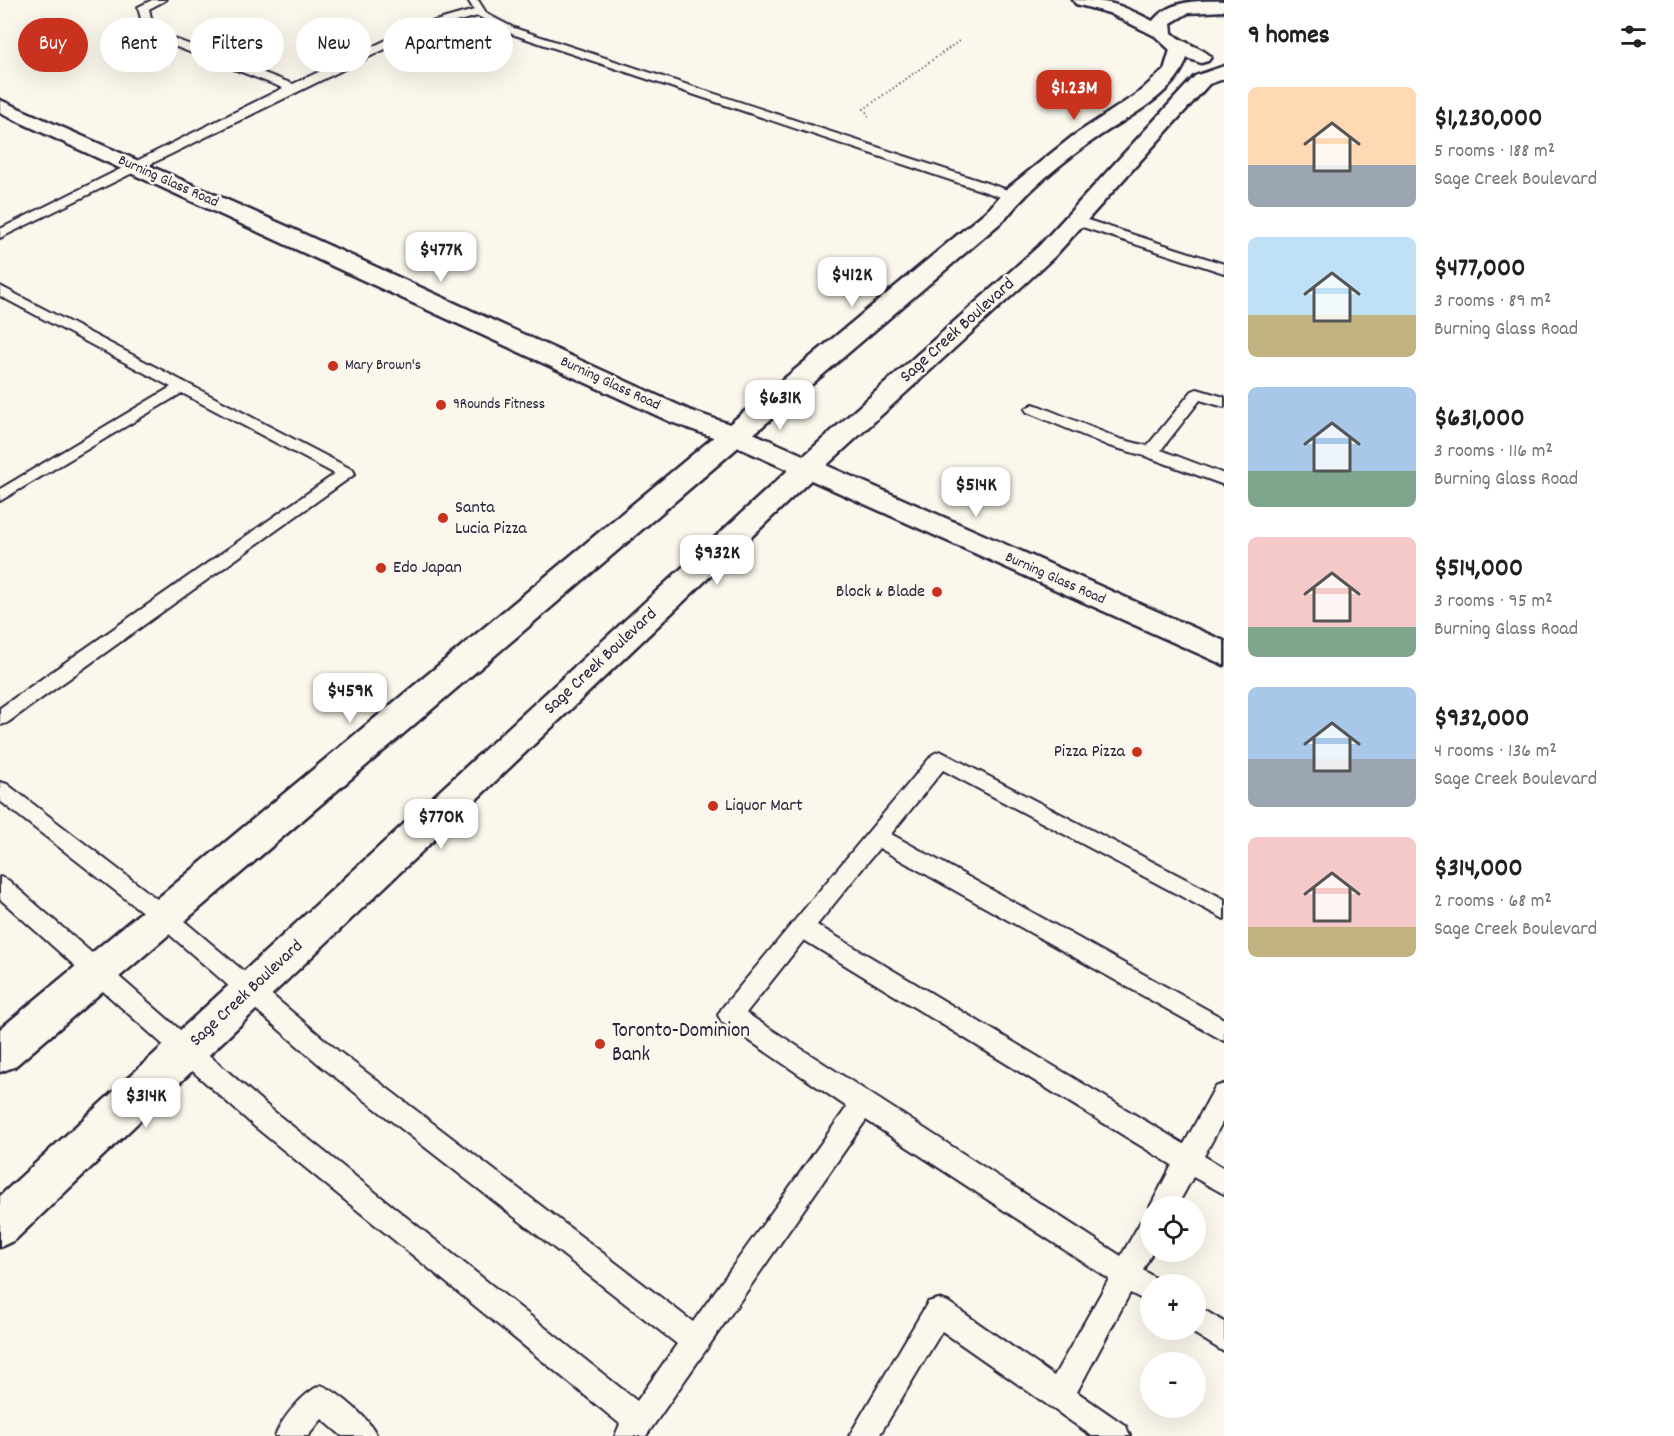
<!DOCTYPE html>
<meta charset="utf-8">
<style>
:root{--surface:#fff;--page:#f2f2f2;--text:#202124;--muted:#757577;--accent:#c8321e}
body{margin:0;font-family:Dekko,sans-serif;background:var(--page);color:var(--text);height:100vh;display:flex;flex-direction:column;font-size:22px;white-space:nowrap}
*{box-sizing:border-box;margin:0}
p{font-size:20px;color:var(--muted)}
.icon{flex:none;width:33px;height:33px;fill:none;stroke:currentColor;stroke-width:2;stroke-linecap:round;stroke-linejoin:round}
.map{position:relative;flex:1;overflow:hidden}
.details{display:flex;flex-direction:column;background:var(--surface);width:450px}
.details>*{flex:none}
.banner{position:absolute;left:18px;top:18px;width:570px;height:54px;display:flex;gap:12px}
.tools{position:absolute;left:1140px;top:1196px;display:grid;gap:12px}
.tools a{display:grid;place-items:center;width:66px;height:66px;border-radius:50%;background:var(--surface);box-shadow:0 6px 24px #0002;font-size:30px}
.price{position:absolute;translate:-50% -51px;padding:0 14px;border-radius:12px;background:#fff;color:#222;font-size:20px;line-height:39px;filter:drop-shadow(0 2px 3px #0008)}
.price::after{content:'';position:absolute;left:50%;top:36px;width:18px;height:14px;margin-left:-9px;background:inherit;clip-path:polygon(0 0,100% 0,50% 100%)}
.price.on{background:var(--accent);color:#fff}
ul{padding:0;list-style:none}
li{display:flex;align-items:center;gap:18px;height:150px;padding:0 24px}
li span{display:grid;place-items:center;flex:none;width:168px;height:120px;border-radius:9px;color:#555}
li>.icon{margin-inline-start:auto}
span .icon{width:72px;height:72px;fill:#fffc;stroke-width:1}
li b{font-size:26px}
h2{display:flex;justify-content:space-between;align-items:center;height:72px;padding:0 24px;font-size:26px}
.chip{padding:0 21px;border-radius:27px;background:var(--surface);box-shadow:0 6px 24px #0002;font-size:21px;line-height:54px}
.chip.on{background:var(--accent);color:#fff}
main{display:flex;flex:1;min-height:0}
.map>svg:first-child{display:block}
.lines{fill:none;stroke-linecap:round;stroke-linejoin:round}
.service-casing{stroke:#22223b;stroke-width:4}
.minor-casing{stroke:#22223b;stroke-width:5}
.tertiary-casing{stroke:#22223b;stroke-width:5}
.path{stroke:#22223b;stroke-width:2;stroke-dasharray:1 3;stroke-linecap:butt}
.service{fill:#fbf7ec;fill-rule:evenodd}
.minor{fill:#fbf7ec;fill-rule:evenodd}
.tertiary{fill:#fbf7ec;fill-rule:evenodd}
.poi-dot{fill:#c8321e;stroke:#fbf7ec;stroke-width:2}
.labels{text-anchor:middle;dominant-baseline:central;stroke-width:5;stroke-linejoin:round;paint-order:stroke}
.far-street-label{font-size:15px;fill:#22223b;stroke:#fbf7ec}
.far-poi-label{font-size:15px;fill:#22223b;stroke:#fbf7ec;text-anchor:start}
.street-label{font-size:18px;fill:#22223b;stroke:#fbf7ec}
.poi-label{font-size:18px;fill:#22223b;stroke:#fbf7ec;text-anchor:start}
.near-poi-label{font-size:21px;fill:#22223b;stroke:#fbf7ec;text-anchor:start}
</style>
<main>
<div class="map">
<svg width="1224" height="1436" viewBox="0 0 1224 1436">
<rect width="100%" height="100%" fill="#fbf7ec"/>
<filter id="ink" filterUnits="userSpaceOnUse"><feTurbulence type="fractalNoise" baseFrequency=".0167" numOctaves="2"/><feDisplacementMap in="SourceGraphic" scale="12" xChannelSelector="R" yChannelSelector="G"/><feConvolveMatrix kernelMatrix="1 2 1 2 8 2 1 2 1" color-interpolation-filters="sRGB"/></filter>
<g filter="url(#ink)">
<g class="lines">
<defs>
<path id="service" d="M152,0H166L149,9L154,31L293,84L414,27L474,10L468,0H478L487,14L514,28L1017,193L1018,196L1017,199H1007L506,32L478,16L422,31L0,238V229L283,88L145,35L138,7Z
M1075,216L1224,264V273L1070,223L1068,220Z
M0,286L353,470L355,474L7,723L0,725V708L335,474L182,393L0,501V489L171,387L0,296Z
M1197,389L1224,397V407L1200,400L1161,450L1224,474V485L1145,456L1109,446L1027,412L1025,409L1033,404L1039,406L1120,439L1147,446L1192,391Z
M940,751L1224,899V919L943,770L891,834L1224,1019V1041L879,848L817,925L1184,1144L1215,1087L1224,1084V1119L1204,1156L1224,1168V1194L1193,1177L1177,1206L1150,1207L1172,1165L804,940L746,1013L1121,1256L1141,1221L1150,1217V1251H1153L1143,1270L1159,1281L1161,1284H1150V1303L1130,1293L1077,1392L1126,1426L1130,1436H1092L942,1331L879,1436H849L928,1302L938,1299L948,1302L1054,1376L1109,1279L866,1120L646,1436H615L620,1424L254,1126L0,899V877L8,880L272,1110L637,1401L677,1344L321,1066L154,921L0,801V782L7,784L170,909L337,1050L693,1322L847,1107L722,1022L718,1015L722,1008L933,754Z
M1196,1305L1224,1322V1352L1187,1329H1196Z
M321,1385C339,1392 370,1419 377,1436H342L322,1419L308,1436H275C282,1418 303,1393 321,1385Z"/>
<path id="minor" d="M0,100L284,225L689,410L744,429L1224,641V665L724,441L671,422L0,113Z"/>
<path id="tertiary" d="M1073,0C1111,0 1120,5 1153,21C1169,0 1199,0 1224,1V11L1188,13L1171,23L1172,33C1182,43 1204,48 1211,57L1208,61L1201,63L1187,58C1175,97 1119,121 1088,144C1059,165 1028,190 1006,218L14,1067L0,1072V1029L990,208L1004,191L1073,136L1137,94L1164,70L1170,50L1155,36L1109,13L1076,4Z
M1224,66V79L1209,84L1055,256L817,474L15,1240L0,1247V1196L797,462L1039,246L1195,76Z"/>
</defs>
<use href="#service" class="service-casing"/>
<use href="#minor" class="minor-casing"/>
<use href="#tertiary" class="tertiary-casing"/>
<path class="path" d="M869,116L864,109L959,41"/>
<use href="#service" class="service"/>
<use href="#minor" class="minor"/>
<use href="#tertiary" class="tertiary"/>
</g>
</g>
<g class="poi-dot">
<circle cx="333" cy="366" r="6"/>
<circle cx="441" cy="405" r="6"/>
<circle cx="443" cy="518" r="6"/>
<circle cx="381" cy="568" r="6"/>
<circle cx="937" cy="592" r="6"/>
<circle cx="1137" cy="752" r="6"/>
<circle cx="713" cy="806" r="6"/>
<circle cx="600" cy="1044" r="6"/>
</g>
<g class="labels">
<g class="far-street-label">
<text transform="translate(168 182) rotate(24)">Burning Glass Road</text>
<text transform="translate(610 384) rotate(25)">Burning Glass Road</text>
<text transform="translate(1055 579) rotate(24)">Burning Glass Road</text>
</g>
<g class="far-poi-label">
<text x="345" y="366">Mary Brown's</text>
<text x="453" y="405">9Rounds Fitness</text>
</g>
<g class="street-label">
<text transform="translate(958 331) rotate(-42)">Sage Creek Boulevard</text>
<text transform="translate(601 662) rotate(-43)">Sage Creek Boulevard</text>
<text transform="translate(247 994) rotate(-43)">Sage Creek Boulevard</text>
</g>
<g class="poi-label">
<text x="455" y="508">Santa<tspan x="455" dy="21">Lucia Pizza</tspan></text>
<text x="393" y="568">Edo Japan</text>
<text x="925" y="592" text-anchor="end">Block &amp; Blade</text>
<text x="1125" y="752" text-anchor="end">Pizza Pizza</text>
<text x="725" y="806">Liquor Mart</text>
</g>
<g class="near-poi-label">
<text x="612" y="1032">Toronto-Dominion<tspan x="612" dy="24">Bank</tspan></text>
</g>
</g>
</svg>
<div class="tools">
<a><svg class="icon" aria-label="locate" viewBox="0 0 24 24"><circle cx="12" cy="12" r="6"/><path d="M12 2v4M12 18v4M2 12h4M18 12h4"/></svg></a>
<a>+</a>
<a>−</a>
</div>
<b class="price on" style="left:1074px;top:121px">$1.23M</b>
<b class="price" style="left:441px;top:283px">$477K</b>
<b class="price" style="left:852px;top:308px">$412K</b>
<b class="price" style="left:780px;top:431px">$631K</b>
<b class="price" style="left:976px;top:518px">$514K</b>
<b class="price" style="left:717px;top:586px">$932K</b>
<b class="price" style="left:350px;top:724px">$459K</b>
<b class="price" style="left:441px;top:850px">$770K</b>
<b class="price" style="left:146px;top:1129px">$314K</b>
<div class="banner">
<a class="chip on">Buy</a>
<a class="chip">Rent</a>
<a class="chip">Filters</a>
<a class="chip">New</a>
<a class="chip">Apartment</a>
</div>
</div>
<section class="details">
<h2>9 homes<svg class="icon" aria-label="filters" viewBox="0 0 24 24"><path d="M4 7h16M4 17h16"/><circle cx="9" cy="7" r="2"/><circle cx="15" cy="17" r="2"/></svg></h2>
<ul>
<li><span style="background:linear-gradient(#ffd9b3 65%,#9aa5b1 0)"><svg class="icon" aria-label="home" viewBox="0 0 24 24"><path d="M3 11l9-7 9 7M6 9v11h12V9"/></svg></span><div><b>$1,230,000</b><p>5 rooms · 188 m²</p><p>Sage Creek Boulevard</p></div></li>
<li><span style="background:linear-gradient(#bfe0f5 65%,#c2b280 0)"><svg class="icon" aria-label="home" viewBox="0 0 24 24"><path d="M3 11l9-7 9 7M6 9v11h12V9"/></svg></span><div><b>$477,000</b><p>3 rooms · 89 m²</p><p>Burning Glass Road</p></div></li>
<li><span style="background:linear-gradient(#a9c7e8 70%,#7fa58c 0)"><svg class="icon" aria-label="home" viewBox="0 0 24 24"><path d="M3 11l9-7 9 7M6 9v11h12V9"/></svg></span><div><b>$631,000</b><p>3 rooms · 116 m²</p><p>Burning Glass Road</p></div></li>
<li><span style="background:linear-gradient(#f6c9c9 75%,#7fa58c 0)"><svg class="icon" aria-label="home" viewBox="0 0 24 24"><path d="M3 11l9-7 9 7M6 9v11h12V9"/></svg></span><div><b>$514,000</b><p>3 rooms · 95 m²</p><p>Burning Glass Road</p></div></li>
<li><span style="background:linear-gradient(#a9c7e8 60%,#9aa5b1 0)"><svg class="icon" aria-label="home" viewBox="0 0 24 24"><path d="M3 11l9-7 9 7M6 9v11h12V9"/></svg></span><div><b>$932,000</b><p>4 rooms · 136 m²</p><p>Sage Creek Boulevard</p></div></li>
<li><span style="background:linear-gradient(#f6c9c9 75%,#c2b280 0)"><svg class="icon" aria-label="home" viewBox="0 0 24 24"><path d="M3 11l9-7 9 7M6 9v11h12V9"/></svg></span><div><b>$314,000</b><p>2 rooms · 68 m²</p><p>Sage Creek Boulevard</p></div></li>
</ul>
</section>
</main>
